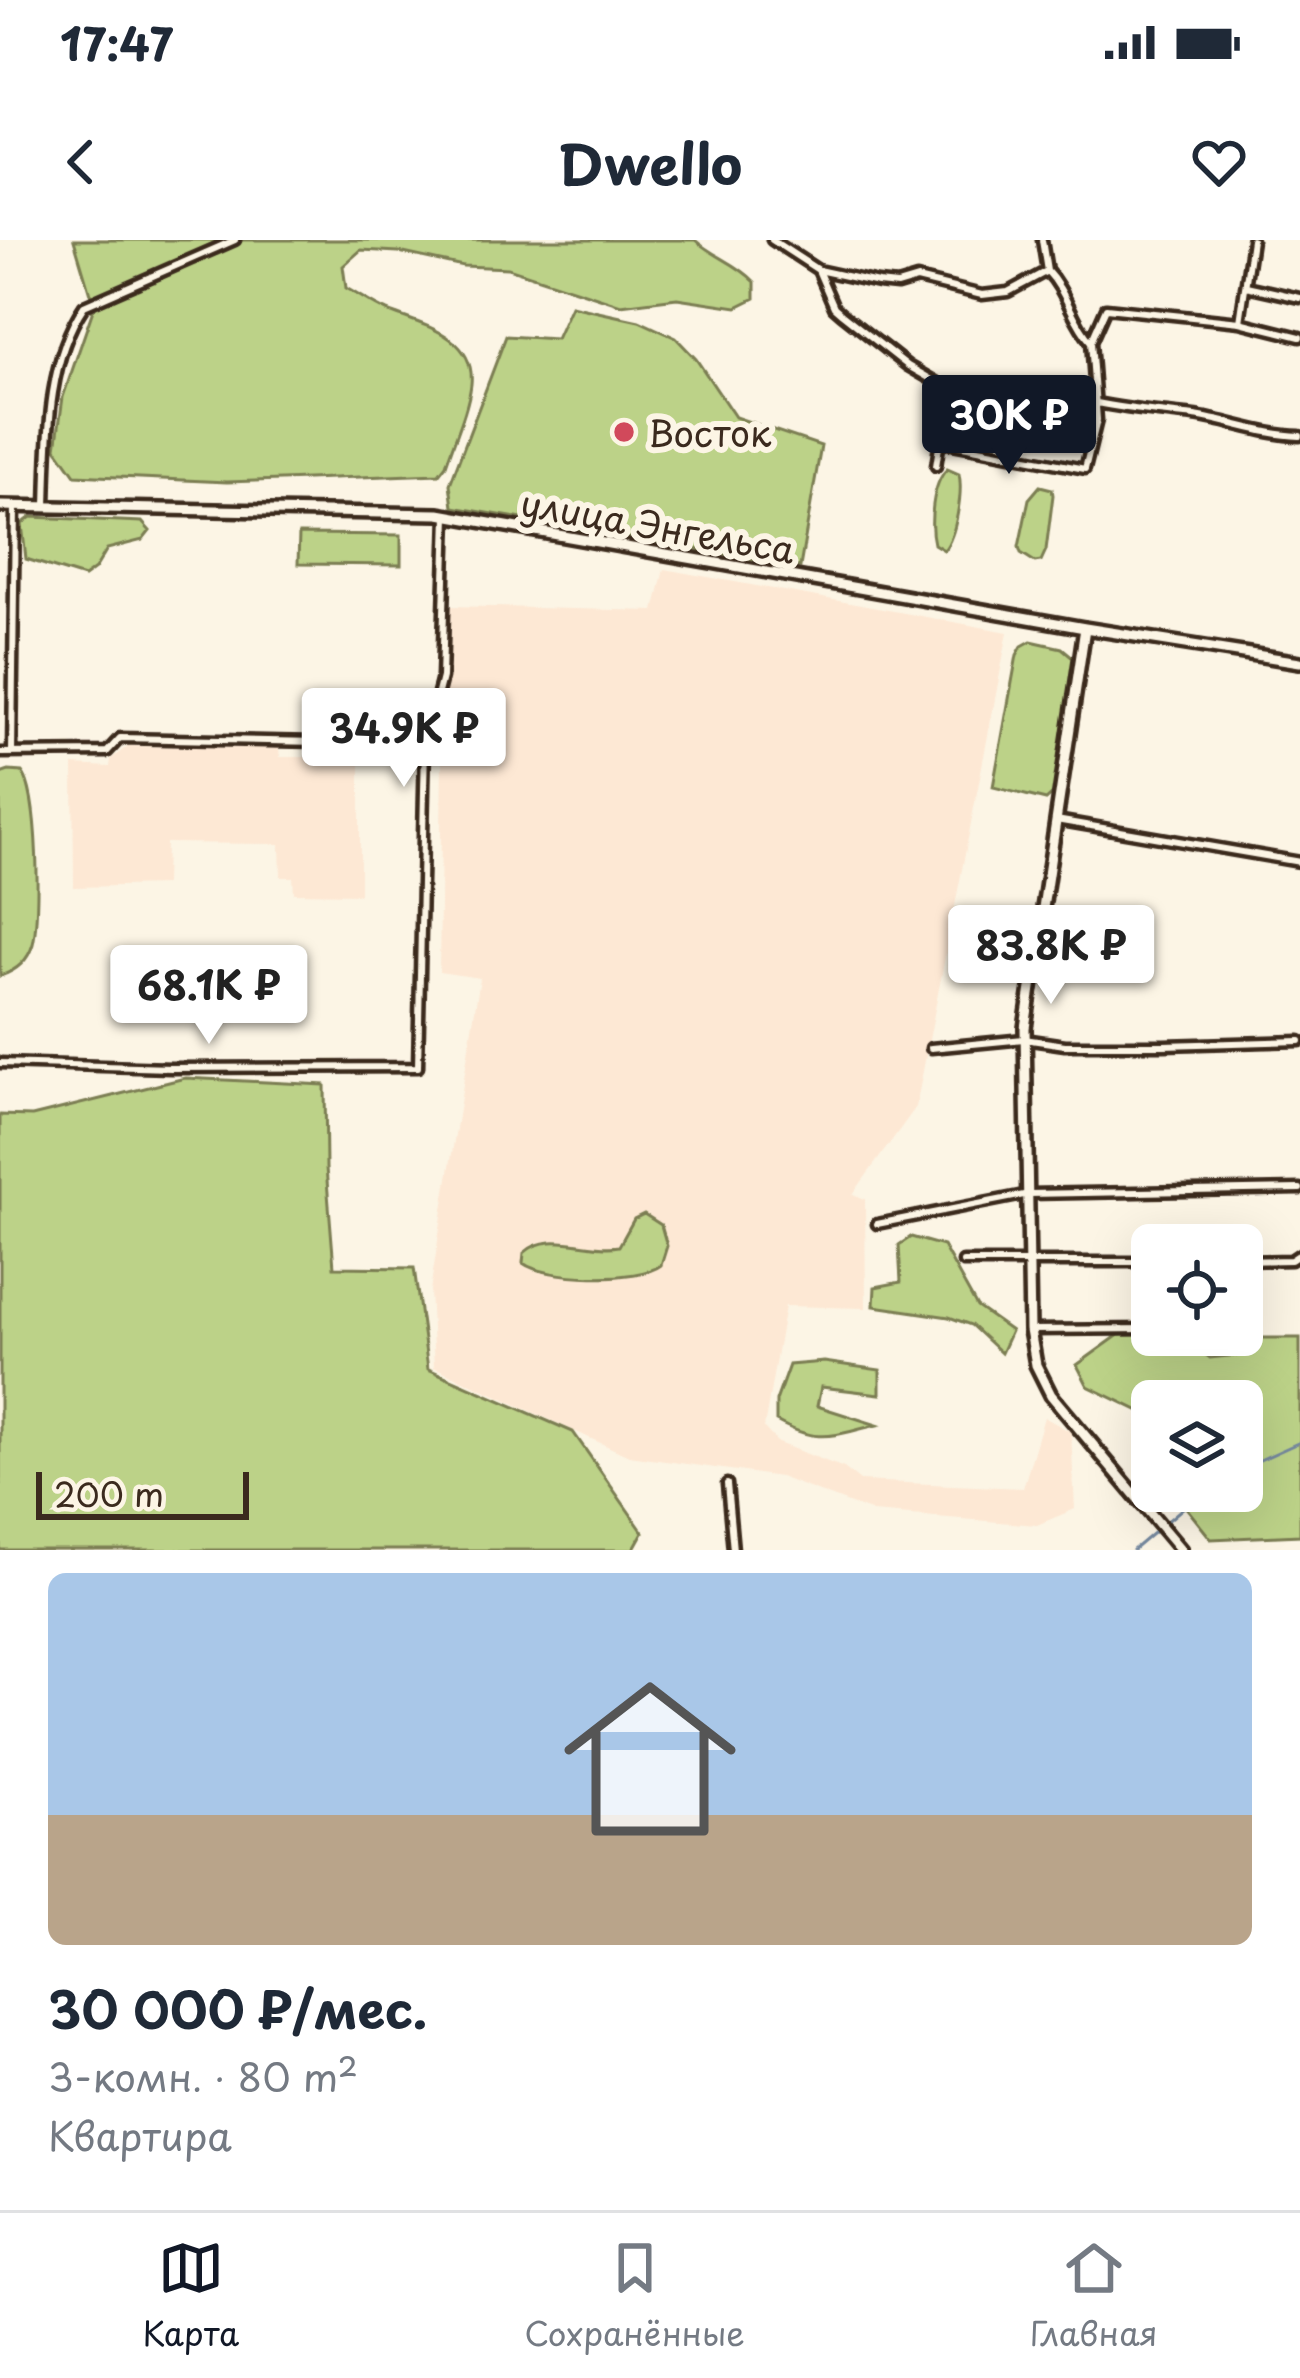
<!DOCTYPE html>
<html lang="ru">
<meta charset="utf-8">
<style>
:root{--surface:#fff;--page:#f2f2f3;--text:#1f2937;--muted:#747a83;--line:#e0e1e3;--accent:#111827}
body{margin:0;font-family:"Playpen Sans",sans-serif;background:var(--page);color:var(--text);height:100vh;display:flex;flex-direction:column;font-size:45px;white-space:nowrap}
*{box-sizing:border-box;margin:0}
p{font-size:39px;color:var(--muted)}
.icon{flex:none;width:66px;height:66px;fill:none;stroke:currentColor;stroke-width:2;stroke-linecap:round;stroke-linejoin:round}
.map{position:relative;height:1310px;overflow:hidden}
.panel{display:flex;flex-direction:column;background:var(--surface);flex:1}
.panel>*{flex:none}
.controls{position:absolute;left:1131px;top:984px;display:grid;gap:24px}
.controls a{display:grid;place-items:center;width:132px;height:132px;border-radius:18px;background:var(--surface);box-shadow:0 12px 48px #0002;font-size:60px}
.scale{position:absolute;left:36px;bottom:30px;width:213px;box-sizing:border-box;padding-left:12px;border:6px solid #3b2a1e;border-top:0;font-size:33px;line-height:42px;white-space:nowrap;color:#3b2a1e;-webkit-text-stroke:9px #fcf5e5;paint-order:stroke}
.price{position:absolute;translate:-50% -102px;padding:0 27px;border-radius:12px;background:#fff;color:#222;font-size:39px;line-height:78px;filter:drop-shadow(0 3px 6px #0008)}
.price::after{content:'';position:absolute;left:50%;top:72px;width:36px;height:27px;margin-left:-18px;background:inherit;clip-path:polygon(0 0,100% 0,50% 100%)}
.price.selected{background:var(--accent);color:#fff}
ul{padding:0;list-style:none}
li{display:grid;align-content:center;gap:24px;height:636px;padding:0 48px}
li+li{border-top:3px solid var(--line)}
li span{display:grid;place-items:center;height:372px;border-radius:18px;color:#555}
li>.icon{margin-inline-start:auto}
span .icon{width:216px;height:216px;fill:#fffc;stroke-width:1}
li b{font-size:51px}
.status{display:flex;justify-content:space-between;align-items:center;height:84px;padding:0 60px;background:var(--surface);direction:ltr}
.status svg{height:33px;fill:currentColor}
header{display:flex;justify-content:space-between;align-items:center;height:156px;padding:0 48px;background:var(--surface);font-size:54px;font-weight:700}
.menu{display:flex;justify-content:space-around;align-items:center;height:168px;border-top:3px solid var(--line);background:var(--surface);font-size:33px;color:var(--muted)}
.menu a{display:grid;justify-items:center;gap:6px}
.menu .selected{color:var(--accent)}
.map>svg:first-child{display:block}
.built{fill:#fde8d4}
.green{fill:#bcd288;stroke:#7c7e53;stroke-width:3}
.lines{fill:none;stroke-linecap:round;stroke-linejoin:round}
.stream{stroke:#74889e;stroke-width:3}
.minor-casing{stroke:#3b2a1e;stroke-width:15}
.secondary-casing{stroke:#3b2a1e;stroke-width:18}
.minor{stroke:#fcf5e5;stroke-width:6}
.secondary{stroke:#fcf5e5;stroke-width:9}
.poi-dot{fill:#d1495b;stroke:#fcf5e5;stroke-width:4.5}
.labels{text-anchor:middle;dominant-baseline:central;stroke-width:12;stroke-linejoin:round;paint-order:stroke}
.poi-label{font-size:36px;fill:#3b2a1e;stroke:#fcf5e5;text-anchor:start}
.street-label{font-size:36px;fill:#3b2a1e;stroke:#fcf5e5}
</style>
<div class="status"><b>17:47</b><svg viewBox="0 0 49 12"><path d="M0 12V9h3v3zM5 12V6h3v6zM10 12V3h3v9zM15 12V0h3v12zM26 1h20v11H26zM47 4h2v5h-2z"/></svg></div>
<header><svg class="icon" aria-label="back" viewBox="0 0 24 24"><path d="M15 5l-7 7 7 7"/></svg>Dwello<svg class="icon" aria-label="heart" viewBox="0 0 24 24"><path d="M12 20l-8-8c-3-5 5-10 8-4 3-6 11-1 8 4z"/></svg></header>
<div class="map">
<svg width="1300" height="1310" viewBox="0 0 1300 1310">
<rect width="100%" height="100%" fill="#fcf5e5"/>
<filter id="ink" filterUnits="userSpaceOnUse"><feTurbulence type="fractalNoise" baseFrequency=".00833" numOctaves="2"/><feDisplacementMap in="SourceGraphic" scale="24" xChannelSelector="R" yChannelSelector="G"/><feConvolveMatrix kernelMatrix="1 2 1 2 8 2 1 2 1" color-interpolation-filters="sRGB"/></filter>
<g filter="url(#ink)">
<path class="built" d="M664,329L1008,392L916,867L853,954L865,959L866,1068L785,1066L764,1188L778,1203L844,1228L860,1241L1023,1248L1044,1177L1071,1192L1075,1269L1037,1285L872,1272L780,1237L629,1216L434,1127L430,1051L480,738L439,732L443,453L450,366L654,371Z
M128,506L279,508L280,517H360V654L294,653L293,637H281L280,604L166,603L165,645L74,647L73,525L110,527L111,519Z"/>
<path class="green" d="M74,0H695C714,17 737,23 755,42V58L737,67L677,58L621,65L508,28L463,26L399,12L361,10L343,26L346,48C359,55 373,65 387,71C422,85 476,96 471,144C468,170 454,200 446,225L439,234L227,242L75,235L56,208L63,157L94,67Z
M571,66L639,81L676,98L696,119L735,177L821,206L800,327L453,267L450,244L506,96L556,99Z
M947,229L959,234C963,252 956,296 944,310L934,304C929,284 932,244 947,229Z
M1040,246L1052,249L1053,255L1046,310L1041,321L1035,322L1021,313L1019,307L1029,259Z
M31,277L142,282L150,291L143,300L107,309L95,329L84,337L26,319L22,284Z
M299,294L401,295V325L298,324Z
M1031,401L1062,408L1074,418L1057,550L1046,560L993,547L1017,415L1022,406Z
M9,531L22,532C39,551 40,676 33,704C28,721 16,731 0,736V534Z
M185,838L325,845L326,928L334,1027L414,1028L428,1129L573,1192L643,1292L633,1310H0V875L32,876Z
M644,974L661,985L667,1006L661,1025C640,1042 545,1040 523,1023L524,1013C549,989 590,1012 619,1006L634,979Z
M911,997L943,1006L977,1067L1011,1091L1001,1113L971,1085L949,1077L874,1066L875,1047L901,1042L899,1005Z
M1134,1084L1155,1104L1179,1095L1210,1118L1247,1114L1258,1098H1300V1295L1211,1299L1173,1251H1242V1161H1152V1177L1088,1146L1077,1125Z
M824,1122L880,1130V1154L821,1147L817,1166L877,1185C832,1195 819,1205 776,1181V1161L789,1125Z"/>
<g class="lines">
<path class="stream" d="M1242,1228L1300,1202
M1133,1310L1203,1251"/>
<defs>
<path id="minor" d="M772,0L818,30L834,67L842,74L908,126L948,149L936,226
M818,30L878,43L897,45L917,39L982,55L1008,52L1047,31L1042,0
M1047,31C1067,52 1072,81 1091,102
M1246,46L1300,58
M1240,82L1252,0
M1097,163C1130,170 1161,172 1194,176C1230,181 1264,195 1300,196
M941,202L1085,229L1097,180L1091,102L1106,68L1240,82L1300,97
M46,266C48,202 46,122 84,66L235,0
M0,513L107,512L120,498L425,504
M12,513L15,266
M1056,580L1300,622
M931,808L1024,799L1065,805H1164L1300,801
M0,823L171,828L418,827L425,504L442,437L447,275
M877,984L1029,954L1300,949
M1242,1021L1291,1020L1300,1014
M963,1022H1152
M1030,1090L1152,1089
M727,1244L733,1310"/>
<path id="secondary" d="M0,266L439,274L1085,388L1300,422
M1085,388L1025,788L1030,1090L1036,1125L1051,1155L1181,1310"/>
</defs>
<use href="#minor" class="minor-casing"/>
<use href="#secondary" class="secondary-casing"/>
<use href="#minor" class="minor"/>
<use href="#secondary" class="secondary"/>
</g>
</g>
<circle class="poi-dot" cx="624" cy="192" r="12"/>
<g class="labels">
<g class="poi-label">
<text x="648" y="192">Восток</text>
</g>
<g class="street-label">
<text transform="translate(658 285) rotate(10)">улица Энгельса</text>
</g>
</g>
</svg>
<div class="controls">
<a><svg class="icon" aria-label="locate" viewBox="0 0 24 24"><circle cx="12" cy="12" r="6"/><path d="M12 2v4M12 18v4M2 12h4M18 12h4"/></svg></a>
<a><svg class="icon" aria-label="layers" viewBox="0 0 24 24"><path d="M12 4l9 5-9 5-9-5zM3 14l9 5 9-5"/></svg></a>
</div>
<div class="scale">200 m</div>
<b class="price selected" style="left:1009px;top:237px">30K ₽</b>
<b class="price" style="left:404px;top:550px">34.9K ₽</b>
<b class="price" style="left:1051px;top:767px">83.8K ₽</b>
<b class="price" style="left:209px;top:807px">68.1K ₽</b>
</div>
<section class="panel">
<ul>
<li><span style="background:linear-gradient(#a9c7e8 65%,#b9a48a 0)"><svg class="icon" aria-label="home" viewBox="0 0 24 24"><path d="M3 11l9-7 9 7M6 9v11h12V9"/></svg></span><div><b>30 000 ₽/мес.</b><p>3-комн. · 80 m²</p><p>Квартира</p></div></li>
</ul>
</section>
<nav class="menu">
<a class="selected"><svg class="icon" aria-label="map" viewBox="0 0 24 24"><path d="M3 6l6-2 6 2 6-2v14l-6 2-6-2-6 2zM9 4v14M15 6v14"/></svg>Карта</a>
<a><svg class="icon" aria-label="saved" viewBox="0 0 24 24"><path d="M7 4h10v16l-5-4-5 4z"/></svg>Сохранённые</a>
<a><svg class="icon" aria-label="home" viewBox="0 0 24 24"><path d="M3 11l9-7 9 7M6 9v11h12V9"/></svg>Главная</a>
</nav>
